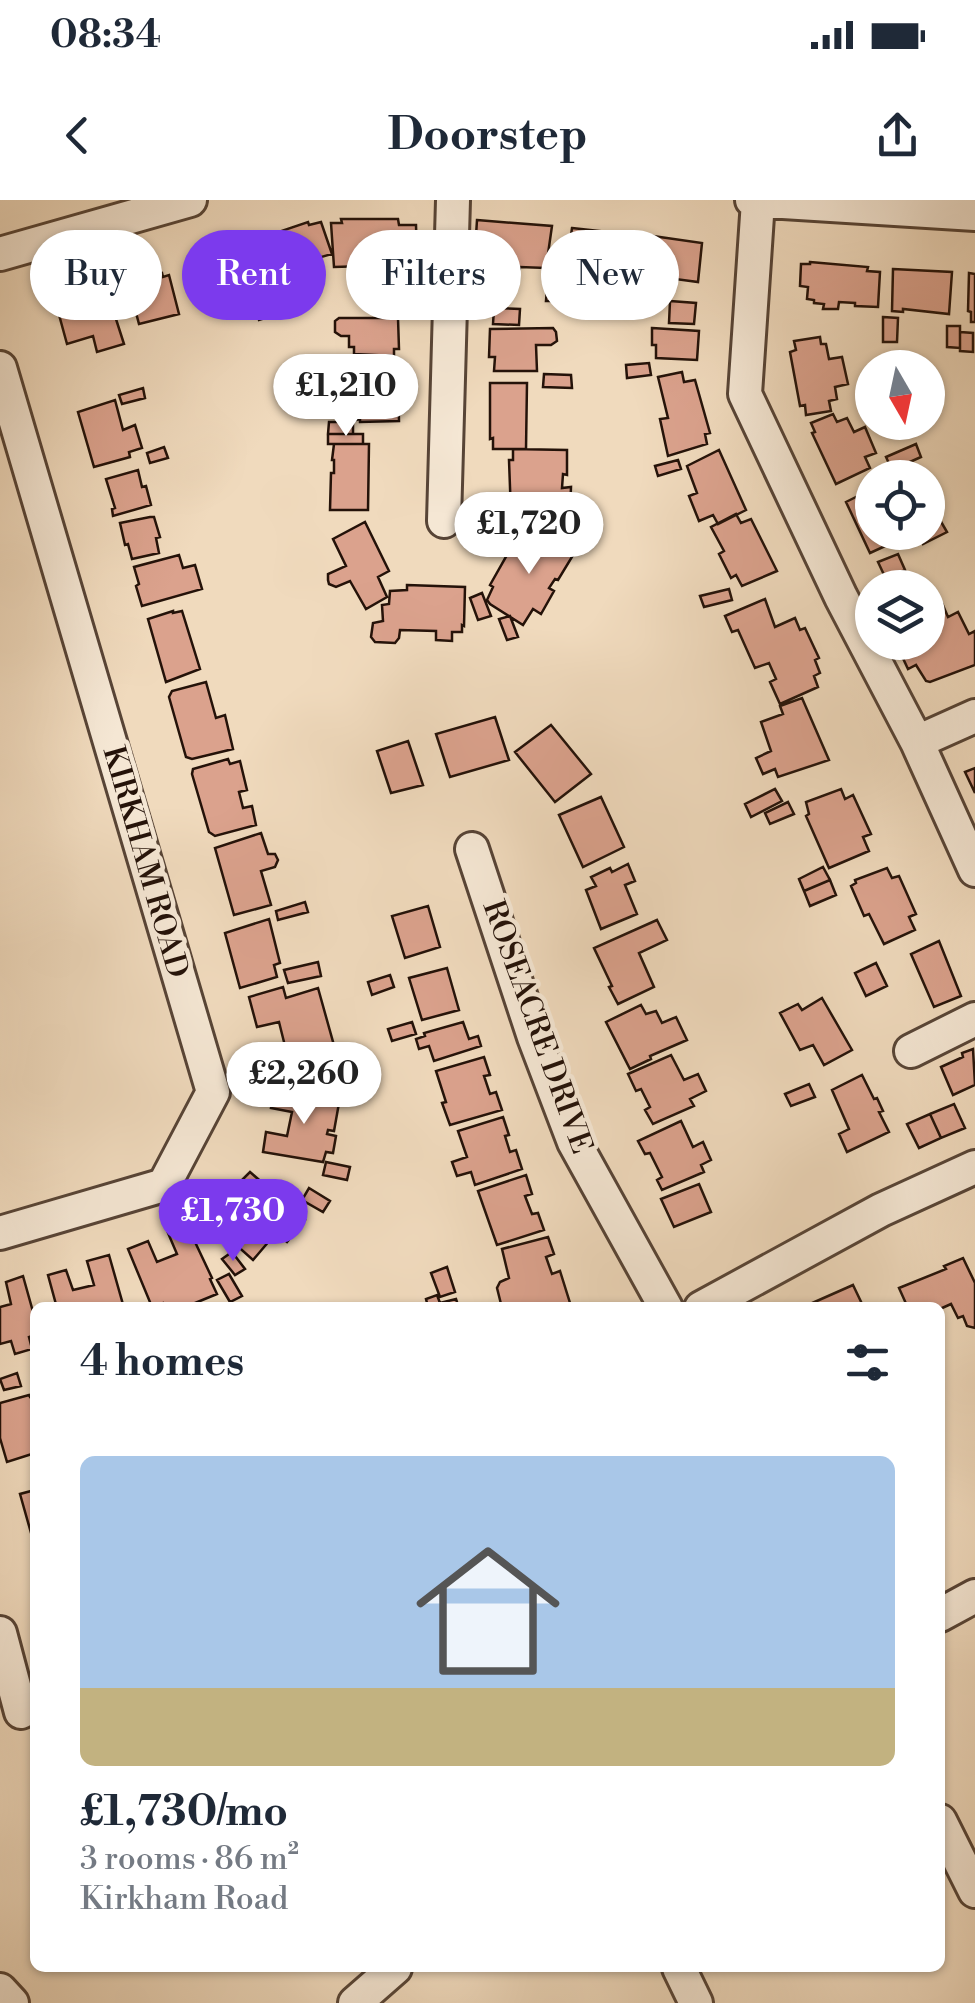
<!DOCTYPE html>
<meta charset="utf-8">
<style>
:root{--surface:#fff;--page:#f2f2f3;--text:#1f2937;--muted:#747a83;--line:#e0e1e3;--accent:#7c3aed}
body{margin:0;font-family:"Libre Bodoni",serif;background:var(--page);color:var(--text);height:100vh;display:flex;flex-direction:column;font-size:38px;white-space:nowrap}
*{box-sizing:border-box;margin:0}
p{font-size:32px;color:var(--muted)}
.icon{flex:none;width:55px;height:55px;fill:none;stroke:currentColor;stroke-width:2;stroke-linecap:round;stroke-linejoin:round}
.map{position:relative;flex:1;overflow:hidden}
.details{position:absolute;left:30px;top:1102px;width:915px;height:670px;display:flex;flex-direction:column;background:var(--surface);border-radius:15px;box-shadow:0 2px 8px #0004}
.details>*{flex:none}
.banner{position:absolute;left:30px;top:30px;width:915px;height:90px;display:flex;gap:20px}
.needle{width:65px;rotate:171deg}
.fabs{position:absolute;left:855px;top:150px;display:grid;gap:20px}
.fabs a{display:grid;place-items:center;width:90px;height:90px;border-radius:50%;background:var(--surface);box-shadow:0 2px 8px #0004;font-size:50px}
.price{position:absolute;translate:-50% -85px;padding:0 22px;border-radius:35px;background:#fff;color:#222;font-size:32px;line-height:65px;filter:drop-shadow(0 2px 5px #0008)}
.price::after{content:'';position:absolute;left:50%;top:60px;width:30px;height:22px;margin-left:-15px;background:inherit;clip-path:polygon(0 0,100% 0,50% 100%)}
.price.current{background:var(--accent);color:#fff}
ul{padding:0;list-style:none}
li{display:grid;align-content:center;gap:20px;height:530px;padding:0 50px}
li+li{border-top:2px solid var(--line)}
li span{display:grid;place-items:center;height:310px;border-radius:15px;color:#555}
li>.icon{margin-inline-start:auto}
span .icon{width:180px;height:180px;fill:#fffc;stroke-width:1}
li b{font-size:42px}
h2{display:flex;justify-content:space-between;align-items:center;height:120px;padding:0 50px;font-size:42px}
.tag{padding:0 35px;border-radius:45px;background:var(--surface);box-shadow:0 2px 8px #0004;font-size:35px;line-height:90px}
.tag.current{background:var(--accent);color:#fff}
.status{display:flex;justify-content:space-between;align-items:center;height:70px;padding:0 50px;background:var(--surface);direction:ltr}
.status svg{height:28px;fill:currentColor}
header{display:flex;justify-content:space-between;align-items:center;height:130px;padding:0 50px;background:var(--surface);font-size:45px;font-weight:800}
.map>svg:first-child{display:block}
.building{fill:#dba28d;stroke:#241209;stroke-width:2.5}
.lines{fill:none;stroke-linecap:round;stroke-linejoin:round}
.minor-casing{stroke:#574436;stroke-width:38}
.minor{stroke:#f5e7d4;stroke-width:32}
.labels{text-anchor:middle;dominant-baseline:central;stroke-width:9;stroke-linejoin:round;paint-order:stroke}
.street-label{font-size:30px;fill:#241209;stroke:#f5e7d4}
</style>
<div class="status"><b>08:34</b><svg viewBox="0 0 49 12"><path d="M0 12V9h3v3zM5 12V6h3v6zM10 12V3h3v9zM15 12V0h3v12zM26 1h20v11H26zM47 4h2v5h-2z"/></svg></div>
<header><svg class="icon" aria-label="back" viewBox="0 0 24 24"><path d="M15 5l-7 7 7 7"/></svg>Doorstep<svg class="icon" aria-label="share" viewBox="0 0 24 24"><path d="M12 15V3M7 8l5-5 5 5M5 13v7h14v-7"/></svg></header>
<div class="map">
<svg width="975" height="1803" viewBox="0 0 975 1803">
<rect width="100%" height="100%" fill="#f0dabd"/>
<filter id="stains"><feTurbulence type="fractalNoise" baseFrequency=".002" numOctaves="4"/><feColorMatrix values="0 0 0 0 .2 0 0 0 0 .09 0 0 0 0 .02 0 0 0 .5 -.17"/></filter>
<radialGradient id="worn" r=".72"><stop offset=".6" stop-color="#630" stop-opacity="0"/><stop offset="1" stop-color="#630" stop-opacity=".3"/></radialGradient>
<path class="building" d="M341,19H398L399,25H416L417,61H367V66L334,67L331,23H342Z
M477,20L552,26L546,68L520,67L519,71L474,68Z
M308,22L309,25L321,22L332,54L254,76L246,43Z
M572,28L627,34L622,74L608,73V69L588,67L587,71L574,70L575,65L567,64Z
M646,35L702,43L698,82L675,79V76L658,74V78L645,76V72H642Z
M237,44L239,49L247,47L254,76L236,81L240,95L226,99L223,87L218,88L207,52Z
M810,62L868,67L867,71L880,72L878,107L855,106V103L839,102L838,109H823L824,104L814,103V100L807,99L808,87L800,86L801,64H810Z
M893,69L952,72L949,114L903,109V112L892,111Z
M162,73L163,77L169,75L179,114L139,124L127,79Z
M969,73L975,74V122H971V112L968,111Z
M548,76L561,78L558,101H546Z
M561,78H574L571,102L558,101Z
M621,82L635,83L632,106H620Z
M635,83L649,85L647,109L632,108Z
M264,88L272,116L259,120L251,93Z
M107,91L124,144L97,152L93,136L67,144L55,100L78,93L80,99Z
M670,101L696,103L694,124L669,123Z
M494,108L520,109L519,125L493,124Z
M883,117L898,118L897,142H883Z
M339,118H398L399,149H394V156L354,154V147H349V136H341L335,132V121Z
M947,126H960V148L947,147Z
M553,128L556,132L557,141L551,145H536L537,171H494L495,157H489L490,129Z
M652,128L699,131L697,160L656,158V145H652Z
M960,132L973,133V152L960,151Z
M820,137L821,144H826L829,159L842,157L848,184L835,187L837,199L829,201L831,211L806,215L805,205L800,206L790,152L796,150L794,141Z
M649,163L651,175L627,178L626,165Z
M398,167L399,221L360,222V219L356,220L355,210H349L348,184L359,183L358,171L361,168Z
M682,172L684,182L695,180L710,233L705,234L707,244L668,256L660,219L668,218L658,177Z
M544,174L571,175L572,188L543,187Z
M490,183H527L526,249H493V238L490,239Z
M143,188L145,198L122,204L119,195Z
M115,200L123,230L135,225L142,248L129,252L130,257L94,267L78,212Z
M833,214L837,222L847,218L854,232L865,227L876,253L865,257L870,268L836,284L812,233L815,232L811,223Z
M329,222H353V234H328Z
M328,234H363V244H328Z
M334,244H369L368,310H330L331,273H334V260H332Z
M916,244L921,257L892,270L886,257Z
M164,247L168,258L150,263L147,253Z
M513,249L567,250V275L563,274L562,288L571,287L570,312H546V328L524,329V313L511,314L509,260H513Z
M719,250L746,310L718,324L713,315L699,321L689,296L697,293L687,266Z
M678,260L681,269L658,276L655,266Z
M909,263L915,275L891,278L889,272Z
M138,270L142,287L146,286L151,305L113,316L112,309L115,308L106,279Z
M872,289V332H900L903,338L870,353L846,302Z
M736,314L741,323L751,319L777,371L742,386L736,375L731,378L719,354L724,351L711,327Z
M150,317H154L160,337L156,338L159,353L132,359L128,344L125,345L120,323Z
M940,320L947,332L923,344L918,332H928V326Z
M365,322L389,371L378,377L387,397L366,409L350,381L336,387L329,384L328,380V374L346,366L333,339Z
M542,335L578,347L558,380L555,379L549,388L554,391L541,414L533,409L523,425L490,404L487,400L493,387L490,385L516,339L536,346Z
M898,354L905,370L886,379L878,362Z
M179,355L183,368L195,365L202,389L142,406L136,386L139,384L134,367Z
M407,385L465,387L464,426L462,425V432H452V441L436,440V431L400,430L399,438L395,443L375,442L371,437L373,423L383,421L382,405L389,404L390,391L407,390Z
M729,389L732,400L704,407L700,396Z
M482,393L491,416L478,420L470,398Z
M765,399L775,427L795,418L800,430L805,428L819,458L815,460L820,473L814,476L818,487L780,504L770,482L776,479L769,463L755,468L738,430L732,432L725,416Z
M942,403L948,417L958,412L969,434L975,431V465L930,482L926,481L916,465L908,469L901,454L909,452L908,448L912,447L910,442H928V426L932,424L928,409Z
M173,411V413L182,411L200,469L166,482L148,419Z
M510,416L518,437L507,440L499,419Z
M206,482L216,518L225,515L233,549L192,559L186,557L169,497L172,491Z
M802,498L829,560L778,577L775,569L763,574L756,558L771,551L761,522L783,514L780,506Z
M495,517L509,560L450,577L436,534Z
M551,525L591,574L555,602L515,552Z
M408,541L423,585L391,593L377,551Z
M228,559L230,564L240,561L247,590L239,592L243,608L252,606L256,625L215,636L209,632L192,574L193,569Z
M975,568V593L965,572Z
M775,589L782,601L751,617L745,604Z
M841,589L845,599L853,595L871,634L863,637L869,651L829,668L806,616L809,614L806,602Z
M601,597L624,647L583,667L559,615Z
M788,602L794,614L770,624L765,613Z
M261,633L268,654H275L278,660L275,667L261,671L271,705L234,715L215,648Z
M628,664L635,681L625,685L637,714L601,729L586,690L596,686L591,677L610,668L612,672Z
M823,667L830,680L804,691L799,679Z
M887,668L892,678L899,676L916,714L909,717L915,730L884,744L869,714L864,716L851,686L856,683L855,680Z
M830,680L836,695L810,706L804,691Z
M305,702L308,712L278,720L276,711Z
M428,706L440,747L405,758L392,716Z
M269,719L280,763L274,765L277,777L240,788L225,733Z
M657,720L667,740L639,753L654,787L618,804L609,787L612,786L594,748Z
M939,741L961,796L934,807L911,754Z
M318,762L321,776L288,783L284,770Z
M876,763L887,786L866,796L855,773Z
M447,768L459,810L422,820L409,778Z
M390,775L394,787L372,795L368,782Z
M283,787L286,798L318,788L335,849L268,868L263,847L284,842L279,822L257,827L249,797Z
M822,798L852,850L824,865L813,845L800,850L780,813L798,804L802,810Z
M641,805L646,814L656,811L662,823L676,817L687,840L650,856L651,859L630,869L606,822Z
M412,822L416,834L392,841L388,829Z
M463,822L469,839L478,836L481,846L434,861L429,846L419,849L416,839L425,836L424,833Z
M973,849L975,885L953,895L941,867L963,857L962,853Z
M671,855L684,880L698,874L706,891L690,899L694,906L653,924L645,910L650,907L641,889L636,891L628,874Z
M484,857L490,875L484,876L490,894L496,892L502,910L450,925L442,903L446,902L436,871Z
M368,859V872L344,873L343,860Z
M369,875V889L346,890L345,876Z
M862,875L874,899L877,898L883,911L879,912L889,932L847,952L839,934L849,929L832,890Z
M809,884L815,897L791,906L785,894Z
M274,890L335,900V903H339L334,931L328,930L327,934L336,936L333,953L326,952L323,962L263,952L266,932L287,936L292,912L271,908Z
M954,904L965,928L941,938L930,914Z
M930,914L941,938L919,948L907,924Z
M503,917L509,935L505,936L510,952L516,950L522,969L475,985L471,972L457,976L452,962L467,957L458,931Z
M681,921L693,947L703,942L711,960L701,965L704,972L662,990L657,980L662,977L650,953L645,954L638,941Z
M326,962L350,967L347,980L323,975Z
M250,972L305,1020L287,1042L276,1033L253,1060L206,1018L218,1005L235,1018L251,999L236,986Z
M526,975L532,994L525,996L532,1014L538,1013L544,1030L497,1045L478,991Z
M699,984L711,1012L674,1027L661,999Z
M309,988L330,1001L323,1012L302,1000Z
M187,1025L212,1078L210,1079L217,1094L183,1108H165L163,1103L152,1107L128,1049L148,1041L157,1062L177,1054L168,1033Z
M548,1037L554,1054L546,1057L552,1074L560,1071L570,1103L555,1108H519L518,1104L504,1108L501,1104L497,1088L500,1082L509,1078L502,1049Z
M232,1052L245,1069L235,1075L222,1059Z
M109,1055L124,1108H57L48,1075L66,1070L73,1090L94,1085L87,1061Z
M963,1058L975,1083V1128L967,1126L963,1116L958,1118L951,1104L940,1109V1108H908L899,1088L946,1069L944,1066Z
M447,1067L455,1092L440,1097L431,1073Z
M229,1074L242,1096L230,1102L217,1080Z
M23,1076L35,1119V1135L29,1137L32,1149L15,1154L11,1141L0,1144V1107L11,1104L6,1082Z
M853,1085L864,1108H801Z
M437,1095L440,1103L456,1099L459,1108H427L428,1107L426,1099Z
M17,1173L21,1186L4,1190L0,1179Z
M29,1195L30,1197L35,1195V1253L7,1262L0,1238V1203Z
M35,1290V1347L20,1294Z"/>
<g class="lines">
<defs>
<path id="minor" d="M752,0L975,14
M758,1L745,194L841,397L917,542L975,670
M0,54L190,0
M0,168L213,892L164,985L0,1033
M444,321L453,0
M917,542L975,516
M472,649L534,837L574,942L666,1108
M911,851L975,819
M701,1108L881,1010L975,967
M940,1415L975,1396
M0,1433L21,1512
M940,1621L975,1691
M679,1768L696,1803
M0,1790L12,1803
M355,1803L395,1768"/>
</defs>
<use href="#minor" class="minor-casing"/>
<use href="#minor" class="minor"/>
</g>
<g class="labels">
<g class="street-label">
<text transform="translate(145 662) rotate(74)">KIRKHAM ROAD</text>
<text transform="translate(537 827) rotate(70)">ROSEACRE DRIVE</text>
</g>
</g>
<rect width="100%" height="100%" filter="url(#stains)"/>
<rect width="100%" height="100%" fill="url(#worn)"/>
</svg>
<div class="fabs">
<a><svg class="needle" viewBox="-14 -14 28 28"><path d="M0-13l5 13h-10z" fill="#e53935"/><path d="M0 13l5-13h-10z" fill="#747a83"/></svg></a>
<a><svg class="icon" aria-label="locate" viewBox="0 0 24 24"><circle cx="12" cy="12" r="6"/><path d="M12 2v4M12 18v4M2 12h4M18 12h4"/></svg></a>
<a><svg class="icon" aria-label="layers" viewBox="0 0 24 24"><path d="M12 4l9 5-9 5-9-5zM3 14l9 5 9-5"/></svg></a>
</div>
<b class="price" style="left:346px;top:239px">£1,210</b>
<b class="price" style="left:529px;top:377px">£1,720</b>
<b class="price" style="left:304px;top:927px">£2,260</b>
<b class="price current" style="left:233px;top:1064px">£1,730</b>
<div class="banner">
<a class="tag">Buy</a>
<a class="tag current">Rent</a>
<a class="tag">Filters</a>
<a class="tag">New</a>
</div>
<section class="details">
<h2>4 homes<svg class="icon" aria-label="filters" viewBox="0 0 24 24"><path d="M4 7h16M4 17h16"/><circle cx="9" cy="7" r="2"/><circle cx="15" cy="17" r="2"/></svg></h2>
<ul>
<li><span style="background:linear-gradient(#a9c7e8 75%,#c2b280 0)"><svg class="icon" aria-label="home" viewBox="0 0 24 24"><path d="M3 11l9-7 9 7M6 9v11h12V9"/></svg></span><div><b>£1,730/mo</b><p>3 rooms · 86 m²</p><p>Kirkham Road</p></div></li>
</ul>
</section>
</div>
